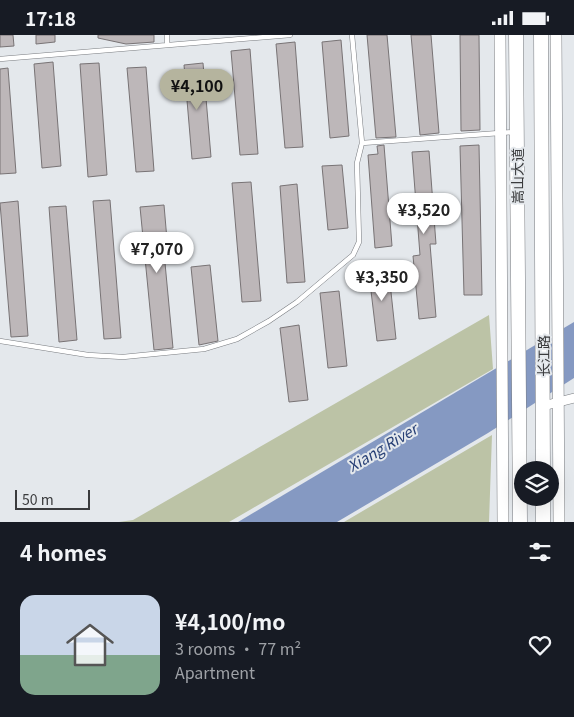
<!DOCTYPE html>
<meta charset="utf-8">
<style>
:root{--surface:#171b24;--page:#20242c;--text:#f1f3f6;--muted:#9ea1a6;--line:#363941;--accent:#b5b49e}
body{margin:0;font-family:Georgia,"Noto Sans SC",serif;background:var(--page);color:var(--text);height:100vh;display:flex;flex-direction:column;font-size:19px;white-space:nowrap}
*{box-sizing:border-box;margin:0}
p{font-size:16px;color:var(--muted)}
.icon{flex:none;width:28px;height:28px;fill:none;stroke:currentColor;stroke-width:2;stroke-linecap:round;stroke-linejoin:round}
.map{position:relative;height:487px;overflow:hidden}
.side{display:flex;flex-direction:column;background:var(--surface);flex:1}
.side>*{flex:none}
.tools{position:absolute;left:514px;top:426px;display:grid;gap:10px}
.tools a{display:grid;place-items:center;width:45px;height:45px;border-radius:50%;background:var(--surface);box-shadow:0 5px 20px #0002;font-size:25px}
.scale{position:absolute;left:15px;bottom:12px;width:75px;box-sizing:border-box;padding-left:5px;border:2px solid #3a3b3d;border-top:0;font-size:14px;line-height:18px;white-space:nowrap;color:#3a3b3d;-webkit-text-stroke:4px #e4e8ec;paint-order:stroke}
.price{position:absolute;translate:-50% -42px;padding:0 11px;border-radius:18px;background:#fff;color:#222;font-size:16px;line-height:32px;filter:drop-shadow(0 1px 2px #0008)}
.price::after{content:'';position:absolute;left:50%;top:30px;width:15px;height:11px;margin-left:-8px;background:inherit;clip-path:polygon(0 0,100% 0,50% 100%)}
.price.on{background:var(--accent);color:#111}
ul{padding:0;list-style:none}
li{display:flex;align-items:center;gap:15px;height:125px;padding:0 20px}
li+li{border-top:1px solid var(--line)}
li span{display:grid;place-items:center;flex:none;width:140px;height:100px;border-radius:15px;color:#555}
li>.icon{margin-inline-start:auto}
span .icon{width:60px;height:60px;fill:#fffc;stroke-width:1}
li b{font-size:21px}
h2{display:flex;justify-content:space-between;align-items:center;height:60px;padding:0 20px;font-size:21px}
.status{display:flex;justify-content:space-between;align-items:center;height:35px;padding:0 25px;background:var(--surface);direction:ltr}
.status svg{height:14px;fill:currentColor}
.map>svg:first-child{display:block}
.green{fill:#bcc3a6}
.water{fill:#8599c2}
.building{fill:#bdb7b9;stroke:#787375}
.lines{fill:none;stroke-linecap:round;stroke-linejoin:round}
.service-casing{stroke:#797c80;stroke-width:5.5}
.minor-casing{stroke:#797c80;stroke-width:10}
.secondary-casing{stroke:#797c80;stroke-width:12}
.primary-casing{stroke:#797c80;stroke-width:15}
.service{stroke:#fff;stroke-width:4.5}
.minor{stroke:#fff;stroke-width:9}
.secondary{stroke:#fff;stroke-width:11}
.primary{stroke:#fff;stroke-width:14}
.labels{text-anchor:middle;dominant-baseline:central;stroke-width:4;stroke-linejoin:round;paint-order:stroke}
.street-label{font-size:14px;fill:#3a3b3d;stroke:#e4e8ec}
.water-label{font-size:15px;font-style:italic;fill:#294176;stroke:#e4e8ec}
</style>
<div class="status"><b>17:18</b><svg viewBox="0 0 49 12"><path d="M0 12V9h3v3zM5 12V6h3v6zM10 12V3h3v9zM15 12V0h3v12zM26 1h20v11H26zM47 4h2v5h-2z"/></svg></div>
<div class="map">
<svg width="574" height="487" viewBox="0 0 574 487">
<rect width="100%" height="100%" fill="#e4e8ec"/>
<path class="green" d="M489,280L493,334L229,487H119L133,485Z
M492,400L489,487H344Z"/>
<path class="water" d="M574,287V343L488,398L337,487H238Z"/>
<path class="building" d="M0,0H13L14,11L0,12Z
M36,0H55V7L36,9Z
M98,0H154V7L126,9L98,3Z
M367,0H387L396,102L376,103Z
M411,0H431L439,98L420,100Z
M460,0H479L480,95L461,96Z
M341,5L349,101L330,103L322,7Z
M295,7L303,112L285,113L276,9Z
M250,14L258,119L240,120L231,16Z
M53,27L61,131L42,133L34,29Z
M99,28L107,140L88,142L80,29Z
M203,28L211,122L192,124L184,30Z
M146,32L154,136L136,137L127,33Z
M8,33L16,138L0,139V34Z
M384,110L392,211L375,213L368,120L378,119L377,111Z
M479,110L482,260H464L460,111Z
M429,116L436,209H430L436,282L419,284L413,221L420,220L412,117Z
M342,130L348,193L328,195L322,131Z
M251,147L261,266L242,267L232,148Z
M297,149L305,247L287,248L280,151Z
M110,165L121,303L104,304L93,166Z
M18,166L28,301L11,302L0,168Z
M164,170L169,228H165L173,313L154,315L140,172Z
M66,171L77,305L59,307L49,172Z
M388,229L396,304L377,306L368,231Z
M210,230L218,306L199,310L191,232Z
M339,256L347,331L328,333L320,258Z
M299,290L308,365L289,367L280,293Z"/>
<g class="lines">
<defs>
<path id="service" d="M167,0V10
M0,24L290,0
M362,108L515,97
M0,306L88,320L123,322L204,314L237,304L269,286L297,267L353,220L359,207L357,128L362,108L352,0"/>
<path id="minor" d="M543,371L574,363"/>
<path id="secondary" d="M500,0L503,487
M556,0L559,487"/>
<path id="primary" d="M516,0L520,487
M541,0L543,435
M543,487V462"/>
</defs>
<use href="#service" class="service-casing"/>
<use href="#minor" class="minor-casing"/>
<use href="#secondary" class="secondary-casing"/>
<use href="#primary" class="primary-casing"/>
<use href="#service" class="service"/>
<use href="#minor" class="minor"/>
<use href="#secondary" class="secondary"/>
<use href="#primary" class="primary"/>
</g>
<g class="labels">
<g class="street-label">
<text transform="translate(517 141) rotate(-90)">嵩山大道</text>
<text transform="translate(543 321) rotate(-90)">长江路</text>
</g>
<g class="water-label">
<text transform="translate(382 412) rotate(-31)">Xiang River</text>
</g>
</g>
</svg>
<div class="tools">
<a><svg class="icon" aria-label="layers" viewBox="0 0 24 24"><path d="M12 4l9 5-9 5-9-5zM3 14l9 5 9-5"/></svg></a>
</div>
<div class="scale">50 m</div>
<b class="price on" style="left:197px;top:76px">¥4,100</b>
<b class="price" style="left:424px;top:200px">¥3,520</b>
<b class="price" style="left:157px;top:239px">¥7,070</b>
<b class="price" style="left:382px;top:267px">¥3,350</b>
</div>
<section class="side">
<h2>4 homes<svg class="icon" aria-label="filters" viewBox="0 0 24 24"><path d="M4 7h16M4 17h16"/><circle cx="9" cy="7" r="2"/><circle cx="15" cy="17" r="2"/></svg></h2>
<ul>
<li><span style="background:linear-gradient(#c9d6e8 60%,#7fa58c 0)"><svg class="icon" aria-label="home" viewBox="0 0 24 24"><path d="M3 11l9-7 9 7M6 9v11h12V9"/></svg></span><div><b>¥4,100/mo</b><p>3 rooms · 77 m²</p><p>Apartment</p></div><svg class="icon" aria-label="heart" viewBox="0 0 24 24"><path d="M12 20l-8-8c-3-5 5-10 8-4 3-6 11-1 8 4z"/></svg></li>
</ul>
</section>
